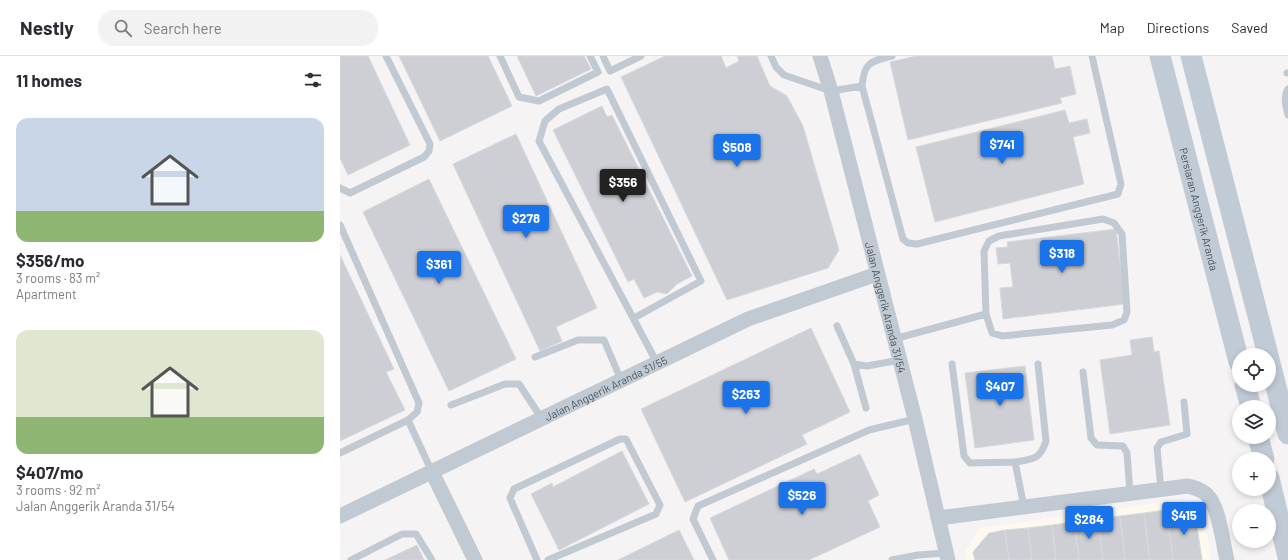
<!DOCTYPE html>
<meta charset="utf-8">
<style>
:root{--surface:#fff;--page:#f2f2f3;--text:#2b2b33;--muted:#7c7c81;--line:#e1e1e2;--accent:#1a73e8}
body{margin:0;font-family:Barlow,sans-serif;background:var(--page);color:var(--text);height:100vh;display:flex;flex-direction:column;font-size:15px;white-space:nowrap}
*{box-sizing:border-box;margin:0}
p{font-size:13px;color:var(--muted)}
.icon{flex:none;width:22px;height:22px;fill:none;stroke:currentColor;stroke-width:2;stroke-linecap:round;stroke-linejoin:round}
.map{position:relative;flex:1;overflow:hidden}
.side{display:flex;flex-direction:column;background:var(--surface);width:340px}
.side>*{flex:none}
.tools{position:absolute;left:892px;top:292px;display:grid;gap:8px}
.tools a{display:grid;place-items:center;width:44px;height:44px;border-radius:50%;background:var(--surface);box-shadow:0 2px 6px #0003;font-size:20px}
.price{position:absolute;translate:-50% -34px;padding:0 9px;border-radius:4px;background:var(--accent);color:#fff;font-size:13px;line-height:26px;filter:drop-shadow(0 1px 2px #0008)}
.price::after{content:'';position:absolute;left:50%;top:24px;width:12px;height:9px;margin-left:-6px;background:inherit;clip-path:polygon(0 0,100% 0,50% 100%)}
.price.active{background:#222;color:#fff}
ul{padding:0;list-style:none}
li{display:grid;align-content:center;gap:8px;height:212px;padding:0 16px}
li span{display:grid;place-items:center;height:124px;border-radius:12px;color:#555}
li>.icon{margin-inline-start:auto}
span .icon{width:72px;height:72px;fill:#fffc;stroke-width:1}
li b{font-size:17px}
h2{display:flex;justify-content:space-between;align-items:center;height:48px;padding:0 16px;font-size:17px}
header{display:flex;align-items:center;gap:24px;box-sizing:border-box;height:56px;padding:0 20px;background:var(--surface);border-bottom:1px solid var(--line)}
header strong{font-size:19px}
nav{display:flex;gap:22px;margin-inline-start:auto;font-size:14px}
.search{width:280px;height:36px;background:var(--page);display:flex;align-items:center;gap:10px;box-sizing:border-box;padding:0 14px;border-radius:16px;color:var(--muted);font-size:15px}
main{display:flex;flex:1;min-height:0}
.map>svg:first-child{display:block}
.commercial{fill:#fdf9ef}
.building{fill:#cdcfd5;stroke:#d7d9de}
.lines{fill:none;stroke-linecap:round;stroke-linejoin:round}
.service{stroke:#c1cad2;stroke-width:7}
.minor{stroke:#c1cad2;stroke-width:15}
.secondary{stroke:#c1cbd6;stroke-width:21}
.labels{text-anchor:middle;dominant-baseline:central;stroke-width:3;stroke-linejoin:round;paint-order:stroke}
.street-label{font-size:11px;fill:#4a5661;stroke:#fff}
</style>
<header>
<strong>Nestly</strong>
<div class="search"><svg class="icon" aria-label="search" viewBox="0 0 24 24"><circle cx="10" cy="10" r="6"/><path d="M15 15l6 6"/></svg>Search here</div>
<nav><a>Map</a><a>Directions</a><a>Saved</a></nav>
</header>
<main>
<section class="side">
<h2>11 homes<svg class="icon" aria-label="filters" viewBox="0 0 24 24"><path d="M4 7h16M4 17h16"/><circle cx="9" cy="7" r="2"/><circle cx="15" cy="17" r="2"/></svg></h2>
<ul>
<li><span style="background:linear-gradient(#c9d6e8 75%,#8fb573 0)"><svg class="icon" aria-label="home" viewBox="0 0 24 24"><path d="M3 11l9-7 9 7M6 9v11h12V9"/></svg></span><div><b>$356/mo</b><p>3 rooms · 83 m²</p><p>Apartment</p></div></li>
<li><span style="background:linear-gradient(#dfe7d0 70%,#8fb573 0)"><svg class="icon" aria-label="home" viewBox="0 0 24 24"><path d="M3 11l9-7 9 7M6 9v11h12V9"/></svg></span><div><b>$407/mo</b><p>3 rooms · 92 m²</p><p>Jalan Anggerik Aranda 31/54</p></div></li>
</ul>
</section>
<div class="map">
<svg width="948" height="504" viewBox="0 0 948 504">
<rect width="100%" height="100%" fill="#f5f3f3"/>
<path class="commercial" d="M838,444L863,459L872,504H627L625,496L640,472Z"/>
<path class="building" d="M0,0H28L70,89L8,119L0,102Z
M59,0H148L172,50L100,85Z
M177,0H244L251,13L196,40Z
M325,0H381L386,12L399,5L397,0H417L430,30L447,40L463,70L499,194L488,212L387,244L281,21Z
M576,0H712L715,13L730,10L736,38L720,42L722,47L568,84L550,6Z
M262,50L267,61L272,59L352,220L337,228L327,238L317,236L304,242L294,223L288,226L213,74Z
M725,54L729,67L747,63L750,77L733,81L744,128L595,166L576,91Z
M176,78L257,252L216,271L222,285L200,295L113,108Z
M89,123L176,303L109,335L23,156Z
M776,173L785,248L663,263L660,232L673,231L670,207L658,208L656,192L668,191L667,186Z
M0,199L54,313L46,316L65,354L0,385Z
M471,272L510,356L462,379L467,388L345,446L301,353Z
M812,281L814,296L819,295L830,369L770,378L760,304L792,299L790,284Z
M685,310L694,384L635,392L625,317Z
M282,395L309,448L219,494L191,438L212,427L213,431Z
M520,398L539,439L528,445L540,471L469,504H389L370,462L474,413L477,418Z
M838,452L856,464L862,504H833L827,454Z
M827,454L833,504H810L804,457Z
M804,457L810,504H785L780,460Z
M780,460L785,504H763L758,463Z
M758,463L763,504H739L734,466Z
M734,466L739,504H716L712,469Z
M712,469L716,504H692L688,472Z
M688,472L692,504H669L665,474Z
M339,474L354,504H278Z
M665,474L669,504H635L633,496L649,477Z
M77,489L84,504H45Z"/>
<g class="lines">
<path class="service" d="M160,0L179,41L199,45L258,16L250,0
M263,0L270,15L301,0
M431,0L436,11L444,19L491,35L522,30
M552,0C530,5 524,7 522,30L563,183L568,187L577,188L778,138L781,128L752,0
M947,17H948
M948,33C943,41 946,51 948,59
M0,132L10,137L84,101L89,95L90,88L46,0
M763,163L774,167L782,178L787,256L784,264L772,269L662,280L652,277L646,258L644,195L649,185L659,180Z
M0,169L79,347L77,356L68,364
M294,262L361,225L267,33L219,53L205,65L199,85L317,307
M497,270L514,308L527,310L560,304
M554,283L646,258
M195,301L238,284H264L281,324
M514,308L526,352
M612,308L624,400L630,407L675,406L684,451
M743,316L751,382L757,389L783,390L787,397L790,437
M111,349L165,328H179L202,363
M0,397L68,364L92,416
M675,406C693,403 700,404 706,385L698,308
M821,433L817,392L821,386L847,378L844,346
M11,504L62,478H76L92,504
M197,504L170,442L174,433L280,383H286L320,449L316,458L208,504
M373,504L353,463L358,450L529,374L575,363
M552,504L578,499L606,497"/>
<g class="minor">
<path id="s1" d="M480,0L491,35L575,363L608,504"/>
<path d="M92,416L135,504"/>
<path id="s2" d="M0,460L408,263L537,218"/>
<path d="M598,462L848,430C855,432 863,434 868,440C879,451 883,488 887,504"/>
</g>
<g class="secondary">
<path id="s3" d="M820,0L899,306"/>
<path d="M851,0L928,299"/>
<path d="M929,303L948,378"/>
<path d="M905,329L911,351"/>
<path d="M918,381L924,403"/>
<path d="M929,422L948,501"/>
</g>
</g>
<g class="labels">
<g class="street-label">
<text stroke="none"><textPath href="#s3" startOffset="158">Persiaran Anggerik Aranda</textPath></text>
<text stroke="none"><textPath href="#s1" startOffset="260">Jalan Anggerik Aranda 31/54</textPath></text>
<text stroke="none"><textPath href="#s2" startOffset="295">Jalan Anggerik Aranda 31/55</textPath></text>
</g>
</g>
</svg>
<div class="tools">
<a><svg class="icon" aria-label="locate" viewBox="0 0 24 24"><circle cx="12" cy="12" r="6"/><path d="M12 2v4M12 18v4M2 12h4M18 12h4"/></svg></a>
<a><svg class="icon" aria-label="layers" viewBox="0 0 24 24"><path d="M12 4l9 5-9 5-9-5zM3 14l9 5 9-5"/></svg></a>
<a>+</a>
<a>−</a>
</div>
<b class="price" style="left:662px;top:109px">$741</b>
<b class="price" style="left:397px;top:112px">$508</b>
<b class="price active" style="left:283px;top:147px">$356</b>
<b class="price" style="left:186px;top:183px">$278</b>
<b class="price" style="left:722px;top:218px">$318</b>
<b class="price" style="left:99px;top:229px">$361</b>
<b class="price" style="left:660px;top:351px">$407</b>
<b class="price" style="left:406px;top:359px">$263</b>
<b class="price" style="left:462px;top:460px">$526</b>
<b class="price" style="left:844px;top:480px">$415</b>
<b class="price" style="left:749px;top:484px">$284</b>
</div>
</main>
